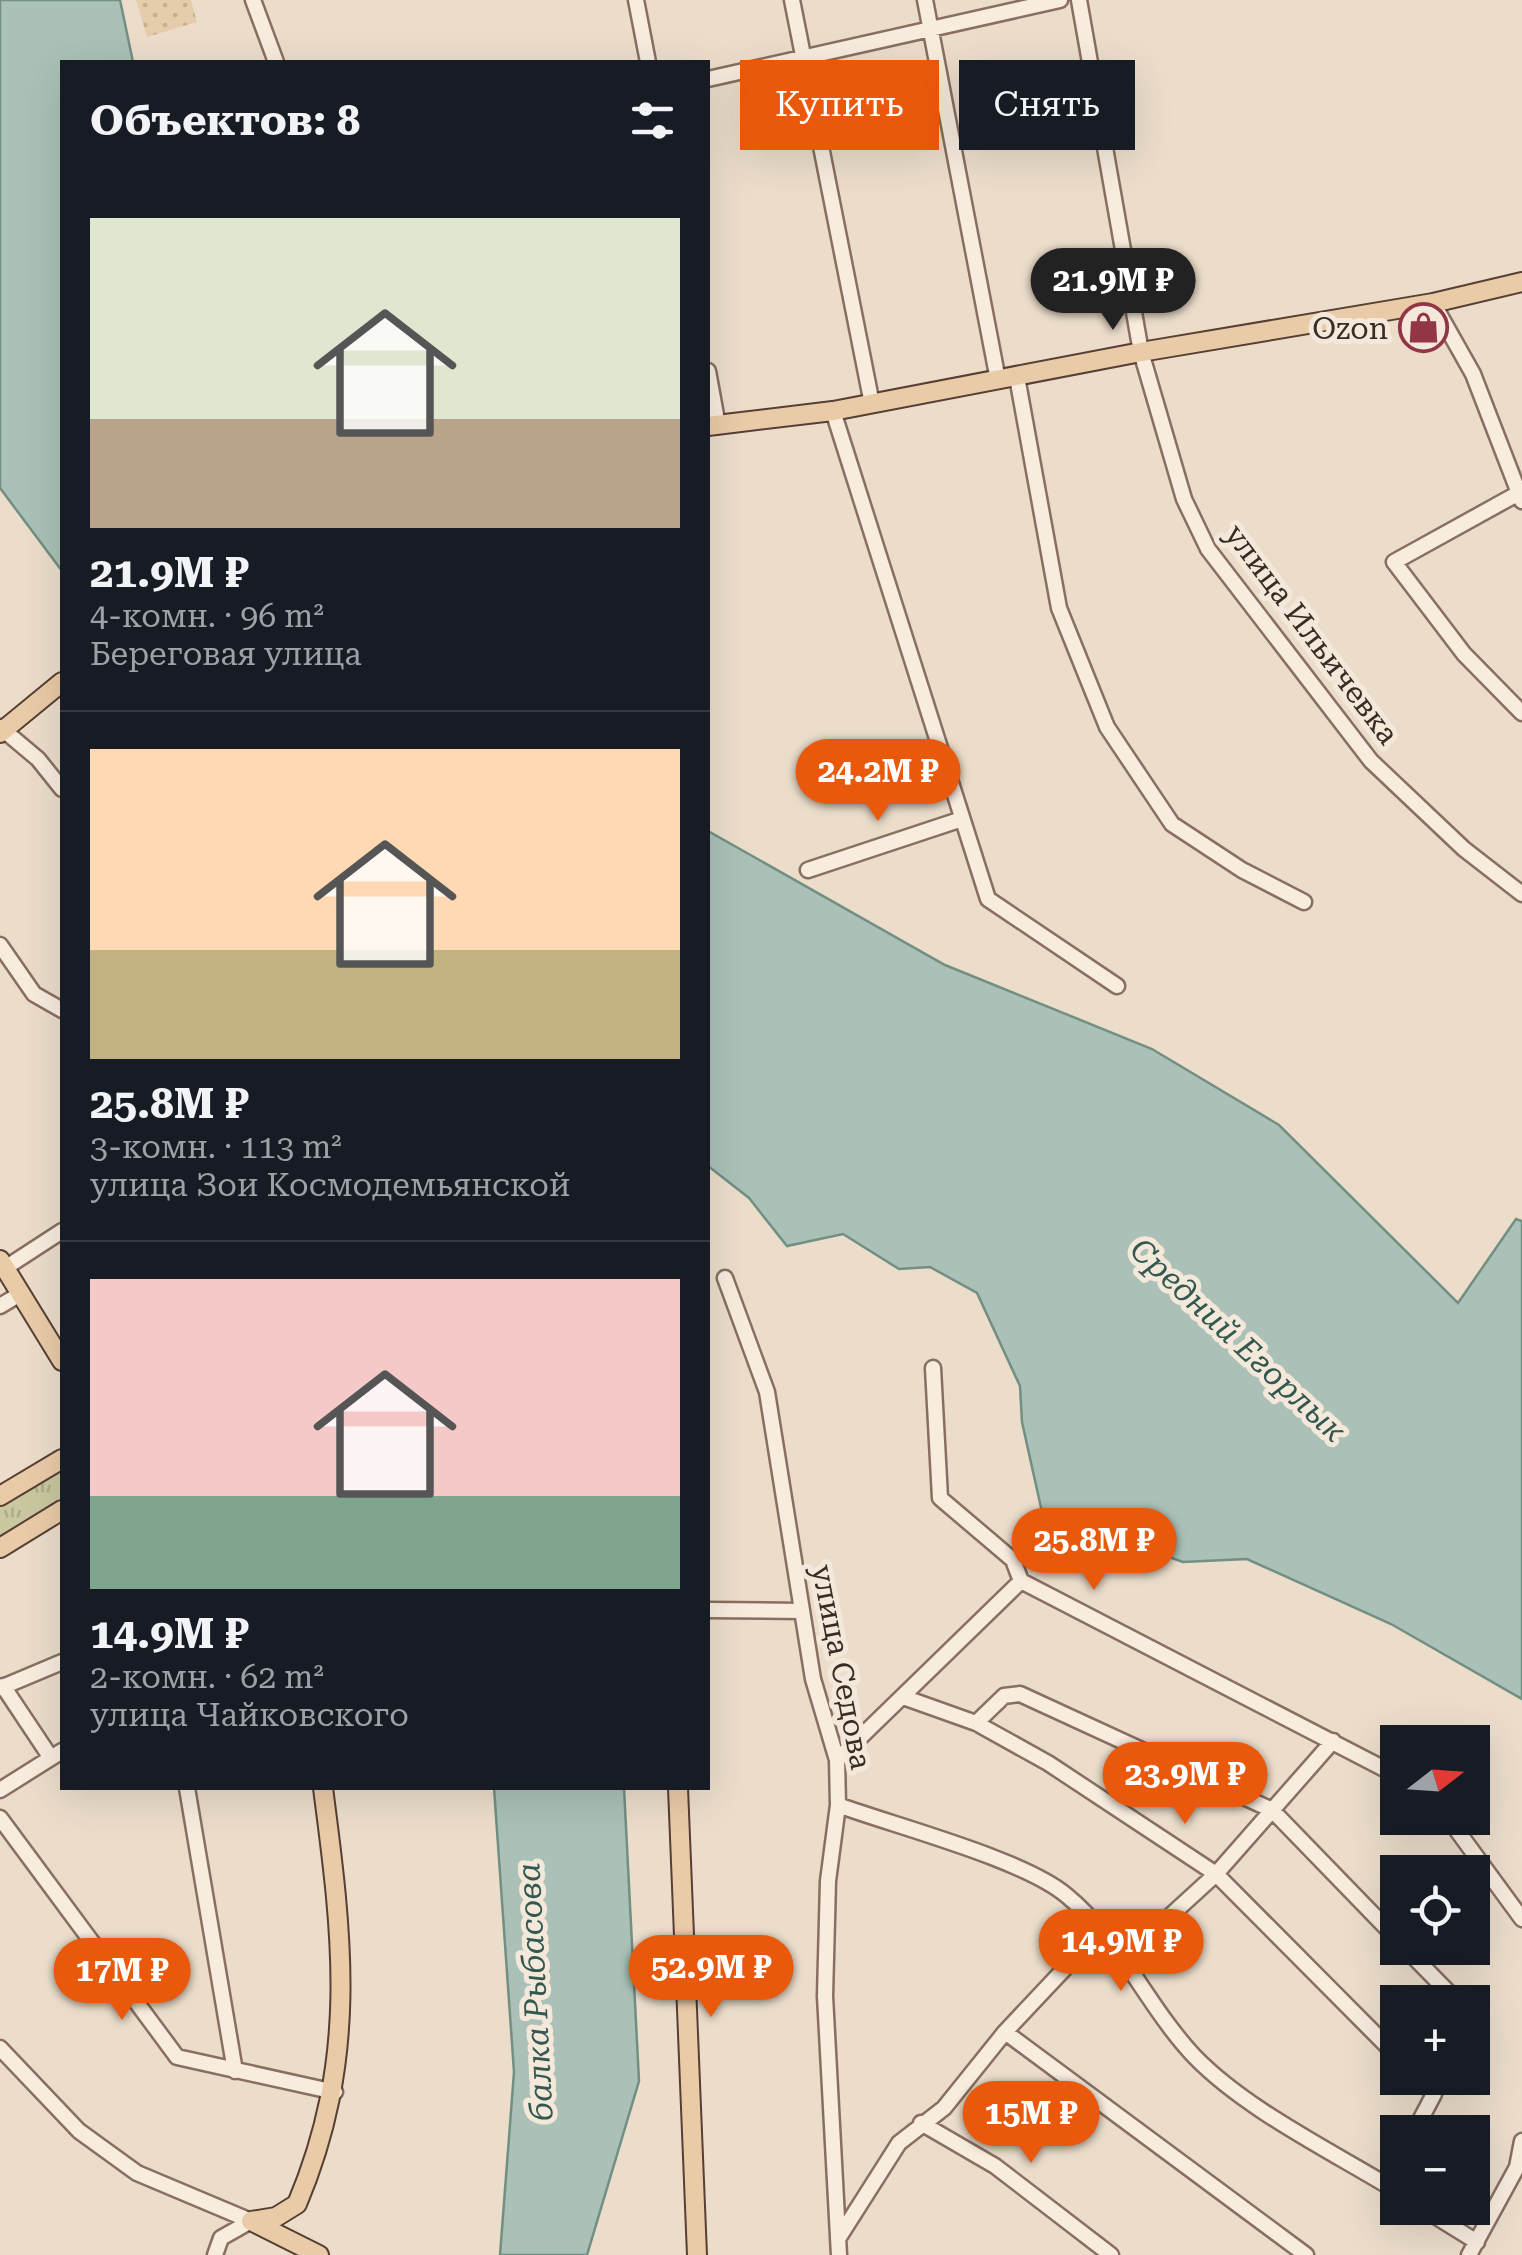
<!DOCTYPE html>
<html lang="ru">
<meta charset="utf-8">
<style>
:root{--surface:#171b24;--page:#242831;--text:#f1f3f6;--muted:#9ea1a6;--line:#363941;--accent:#ea580c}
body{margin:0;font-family:"Roboto Serif",serif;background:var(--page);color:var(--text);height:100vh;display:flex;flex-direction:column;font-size:38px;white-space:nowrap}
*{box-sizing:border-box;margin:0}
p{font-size:32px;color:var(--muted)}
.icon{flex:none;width:55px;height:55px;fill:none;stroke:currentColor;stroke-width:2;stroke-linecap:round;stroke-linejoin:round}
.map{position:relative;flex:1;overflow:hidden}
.side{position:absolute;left:60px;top:60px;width:650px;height:1730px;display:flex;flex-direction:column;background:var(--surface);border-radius:0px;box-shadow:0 10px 40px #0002}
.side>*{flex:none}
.hud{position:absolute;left:740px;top:60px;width:630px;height:90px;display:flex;gap:20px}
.needle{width:65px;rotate:73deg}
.tools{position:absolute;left:1380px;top:1725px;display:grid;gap:20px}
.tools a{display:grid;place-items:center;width:110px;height:110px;border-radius:0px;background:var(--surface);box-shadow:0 10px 40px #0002;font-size:50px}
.price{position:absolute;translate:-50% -85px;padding:0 22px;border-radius:35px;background:var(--accent);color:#fff;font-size:32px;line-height:65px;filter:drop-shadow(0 2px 5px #0008)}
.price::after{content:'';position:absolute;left:50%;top:60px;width:30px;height:22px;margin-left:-15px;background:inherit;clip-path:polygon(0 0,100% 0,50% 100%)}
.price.active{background:#222;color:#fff}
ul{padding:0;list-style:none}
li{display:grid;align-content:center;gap:20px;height:530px;padding:0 30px}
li+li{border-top:2px solid var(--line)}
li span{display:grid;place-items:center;height:310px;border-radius:0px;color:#555}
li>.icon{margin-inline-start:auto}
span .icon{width:180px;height:180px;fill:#fffc;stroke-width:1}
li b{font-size:42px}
h2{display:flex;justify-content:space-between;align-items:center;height:120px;padding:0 30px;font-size:42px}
.chip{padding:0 35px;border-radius:0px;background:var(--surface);box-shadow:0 10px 40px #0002;font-size:35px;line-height:90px}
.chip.active{background:var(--accent);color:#fff}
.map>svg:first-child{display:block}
.grass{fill:url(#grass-tufts)}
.sand{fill:url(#sand-dots)}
.water{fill:#abc1b7;stroke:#728f83;stroke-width:2.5}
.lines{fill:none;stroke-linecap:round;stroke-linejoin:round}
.minor-casing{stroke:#886f61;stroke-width:19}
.major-casing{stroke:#563f34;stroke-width:22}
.minor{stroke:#f7ecde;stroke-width:14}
.major{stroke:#eacba8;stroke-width:18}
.labels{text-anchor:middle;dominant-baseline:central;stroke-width:10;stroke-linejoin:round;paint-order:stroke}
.poi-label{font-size:30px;fill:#392a23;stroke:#f4e8da;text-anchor:end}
.street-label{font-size:30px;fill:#392a23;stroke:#f4e8da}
.water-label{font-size:32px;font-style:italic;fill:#335850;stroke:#f4e8da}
</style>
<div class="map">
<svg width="1522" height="2255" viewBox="0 0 1522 2255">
<defs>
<pattern id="grass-tufts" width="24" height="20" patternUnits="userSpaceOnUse" patternTransform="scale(2.5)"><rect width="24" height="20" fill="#c9c8a0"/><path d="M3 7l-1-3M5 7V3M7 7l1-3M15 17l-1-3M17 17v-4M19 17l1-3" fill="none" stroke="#adac8a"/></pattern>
<pattern id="sand-dots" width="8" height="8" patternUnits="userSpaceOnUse" patternTransform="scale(2.5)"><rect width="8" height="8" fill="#e5cdab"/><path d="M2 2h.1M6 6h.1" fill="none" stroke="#c5b093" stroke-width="1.8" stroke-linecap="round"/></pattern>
</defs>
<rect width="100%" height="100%" fill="#ecddcb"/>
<path class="grass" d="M62,1465V1498L0,1536V1503Z"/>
<path class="sand" d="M136,0H191L197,22L147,37Z"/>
<path class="water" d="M0,0H120L133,62H62V571L0,488Z
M708,831L945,965L1152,1049L1279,1125L1458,1303L1516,1219L1522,1221V1699L1391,1624L1247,1559L1183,1562L1042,1512L1022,1422L1020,1386L977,1293L930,1267L899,1269L843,1234L787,1246L749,1198L708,1166Z
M494,1788H624L639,2081L587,2255H500L514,2072Z"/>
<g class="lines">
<defs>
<path id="minor" d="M253,0L276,62
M636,0L648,62
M792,0L872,404
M925,0L998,380
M1079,0L1141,352L1184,499L1208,549L1371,761L1464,849L1522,894
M708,79L1060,0
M1433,303L1473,374L1522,501
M708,371L718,426
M1017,377L1059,608L1107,727L1172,824L1242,870L1304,902
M833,411L988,899L1117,986
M1517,494L1394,562L1464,654L1522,713
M0,727L38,759L62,789
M808,870L962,819
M0,945L34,994L62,1010
M5,1268L62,1231
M725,1278L767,1392L813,1679L837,1760L838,1805L828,1881L825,1996L839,2255
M0,1306L20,1294
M933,1368L940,1498L1013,1560L1021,1581
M708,1610L802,1611
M3,1686L51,1758
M0,1688L62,1662
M903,1697L976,1723L1048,1763L1216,1874L1398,2057
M976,1723L1004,1696L1020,1694L1272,1810L1398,1940
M837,1760L1021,1581L1398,1776
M187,1788L235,2071
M0,1790L62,1751
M838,1805C895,1826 1023,1859 1066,1895C1120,1939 1147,2006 1194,2056C1246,2110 1333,2152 1398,2192
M0,1818L177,2057L335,2092
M1448,1818L1522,1919
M1405,1948L1458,2002
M1123,1959L1216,1874L1333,1741
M1005,2032L1306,2255
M0,2048L79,2131L137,2173L251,2221
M921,2123L995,2166L1111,2255
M1414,2132L1434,2094L1418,2078
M1386,2185L1398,2164
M1422,2208L1477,2242
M838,2239L899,2143L944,2108L1005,2032L1101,1930
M215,2255L221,2238L251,2221
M1469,2255L1517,2167L1522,2141"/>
<path id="major" d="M708,426L833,411L1141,352L1433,303L1522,282
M0,733L62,682
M0,1260L62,1361
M0,1496L62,1459
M0,1548L62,1510
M678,1788L697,2255
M251,2221L276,2217L297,2204C358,2059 343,1940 323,1788
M251,2221L319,2255"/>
</defs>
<use href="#minor" class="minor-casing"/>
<use href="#major" class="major-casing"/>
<use href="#minor" class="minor"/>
<use href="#major" class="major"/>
</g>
<defs>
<symbol id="shop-ring" viewBox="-11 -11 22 22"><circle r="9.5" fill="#f4e8da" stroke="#923544" stroke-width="1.5"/><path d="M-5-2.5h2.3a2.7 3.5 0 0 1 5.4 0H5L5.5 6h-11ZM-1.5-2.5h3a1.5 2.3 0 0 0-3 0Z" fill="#923544"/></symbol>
</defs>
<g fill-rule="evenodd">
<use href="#shop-ring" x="1396" y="300" width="55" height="55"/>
</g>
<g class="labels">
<g class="poi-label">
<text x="1388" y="328">Ozon</text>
</g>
<g class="street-label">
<text transform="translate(1312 634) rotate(53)">улица Ильичевка</text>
<text transform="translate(842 1667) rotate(79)">улица Седова</text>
</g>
<g class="water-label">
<text transform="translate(1238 1340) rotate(43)">Средний Егорлык</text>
<text transform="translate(535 1992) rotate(-93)">балка Рыбасова</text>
</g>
</g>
</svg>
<div class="tools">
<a><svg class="needle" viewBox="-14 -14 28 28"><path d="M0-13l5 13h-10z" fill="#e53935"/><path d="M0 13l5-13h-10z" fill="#9ea1a6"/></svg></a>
<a><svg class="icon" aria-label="locate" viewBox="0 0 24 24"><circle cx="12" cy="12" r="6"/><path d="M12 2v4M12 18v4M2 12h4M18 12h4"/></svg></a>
<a>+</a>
<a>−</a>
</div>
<b class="price active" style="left:1113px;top:333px">21.9M ₽</b>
<b class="price" style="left:878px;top:824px">24.2M ₽</b>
<b class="price" style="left:1094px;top:1593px">25.8M ₽</b>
<b class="price" style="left:1185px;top:1827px">23.9M ₽</b>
<b class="price" style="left:1121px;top:1994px">14.9M ₽</b>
<b class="price" style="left:711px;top:2020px">52.9M ₽</b>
<b class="price" style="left:122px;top:2023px">17M ₽</b>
<b class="price" style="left:1031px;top:2166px">15M ₽</b>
<div class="hud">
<a class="chip active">Купить</a>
<a class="chip">Снять</a>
</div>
<section class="side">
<h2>Объектов: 8<svg class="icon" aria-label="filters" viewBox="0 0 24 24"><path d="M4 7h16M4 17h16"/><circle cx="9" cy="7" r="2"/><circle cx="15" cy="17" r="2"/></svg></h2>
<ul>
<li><span style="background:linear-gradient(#dfe7d0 65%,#b9a48a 0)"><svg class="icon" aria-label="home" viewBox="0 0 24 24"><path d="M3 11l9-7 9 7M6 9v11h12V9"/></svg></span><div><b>21.9M ₽</b><p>4-комн. · 96 m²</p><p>Береговая улица</p></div></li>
<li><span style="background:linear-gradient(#ffd9b3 65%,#c2b280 0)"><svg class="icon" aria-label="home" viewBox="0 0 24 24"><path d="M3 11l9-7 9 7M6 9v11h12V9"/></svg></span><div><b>25.8M ₽</b><p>3-комн. · 113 m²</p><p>улица Зои Космодемьянской</p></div></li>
<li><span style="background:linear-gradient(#f6c9c9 70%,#7fa58c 0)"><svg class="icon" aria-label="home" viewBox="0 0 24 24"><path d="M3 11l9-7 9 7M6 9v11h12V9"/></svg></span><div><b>14.9M ₽</b><p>2-комн. · 62 m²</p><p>улица Чайковского</p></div></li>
</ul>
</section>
</div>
